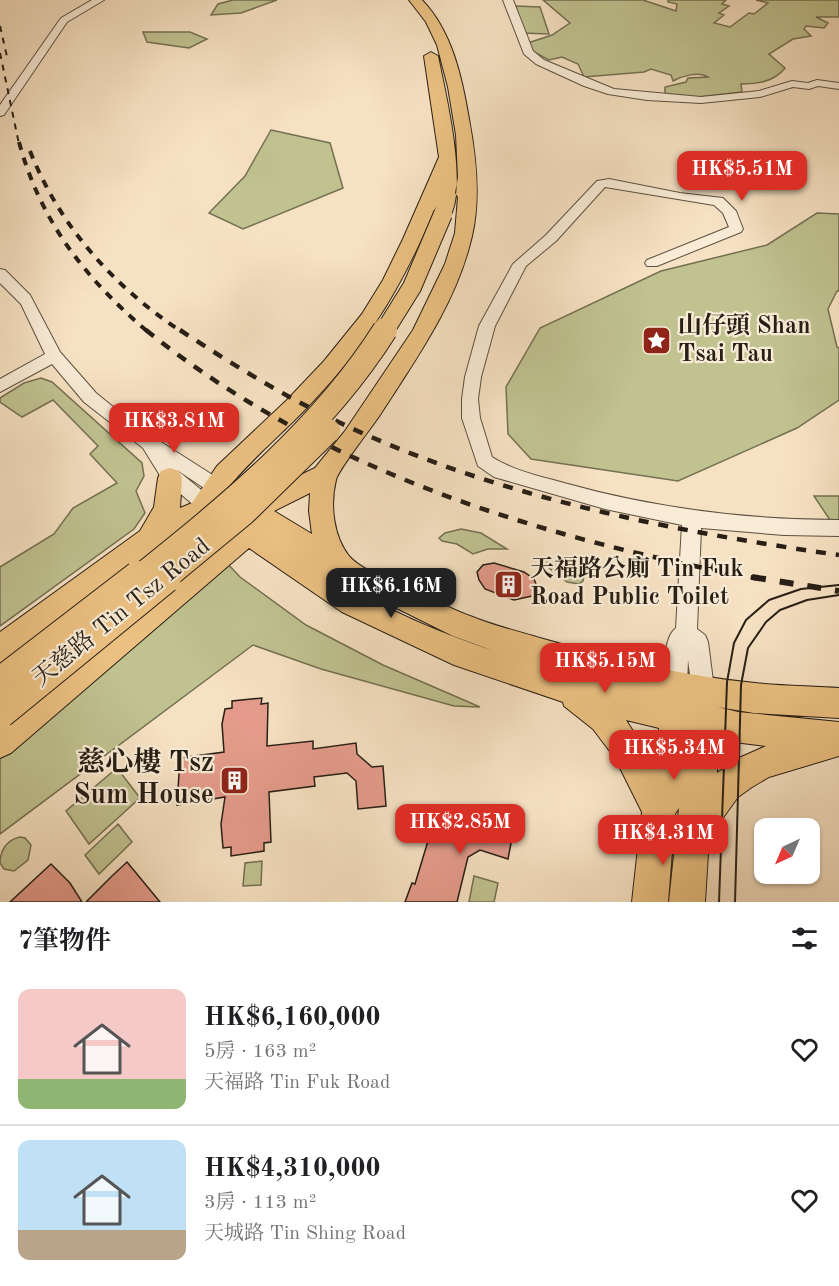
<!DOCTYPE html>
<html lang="zh-TW">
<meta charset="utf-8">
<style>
:root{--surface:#fff;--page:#f2f2f2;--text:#202124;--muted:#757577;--line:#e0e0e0;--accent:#d93025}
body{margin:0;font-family:"Old Standard TT","Noto Serif TC",serif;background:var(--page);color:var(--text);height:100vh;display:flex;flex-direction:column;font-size:22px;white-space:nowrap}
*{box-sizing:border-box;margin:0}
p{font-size:20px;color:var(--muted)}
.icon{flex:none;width:33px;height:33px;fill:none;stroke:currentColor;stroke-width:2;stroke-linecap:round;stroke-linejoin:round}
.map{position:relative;height:902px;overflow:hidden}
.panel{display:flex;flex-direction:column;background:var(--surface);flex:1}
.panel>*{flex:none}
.needle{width:39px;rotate:224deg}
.tools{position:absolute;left:754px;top:818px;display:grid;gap:12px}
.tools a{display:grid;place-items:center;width:66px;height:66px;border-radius:12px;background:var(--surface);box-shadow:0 2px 4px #0004;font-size:30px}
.price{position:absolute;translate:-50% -51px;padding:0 14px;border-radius:12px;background:var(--accent);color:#fff;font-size:20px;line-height:39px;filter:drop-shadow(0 2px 3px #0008)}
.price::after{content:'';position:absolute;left:50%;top:36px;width:18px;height:14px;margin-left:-9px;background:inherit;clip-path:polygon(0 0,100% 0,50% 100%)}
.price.active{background:#222;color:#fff}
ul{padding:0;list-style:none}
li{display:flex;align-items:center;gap:18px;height:150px;padding:0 18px}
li+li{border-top:2px solid var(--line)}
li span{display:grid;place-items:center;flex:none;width:168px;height:120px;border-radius:12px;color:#555}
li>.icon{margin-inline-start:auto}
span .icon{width:72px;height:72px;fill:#fffc;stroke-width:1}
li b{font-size:26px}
h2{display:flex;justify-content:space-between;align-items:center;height:72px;padding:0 18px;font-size:26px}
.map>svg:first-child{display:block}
.green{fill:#c0c290;stroke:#747053;stroke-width:1.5}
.building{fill:#e59c8c;stroke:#271f16;stroke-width:1.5}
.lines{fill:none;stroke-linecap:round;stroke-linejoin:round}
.minor-casing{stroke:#5b5041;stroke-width:2}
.major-casing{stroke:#271f16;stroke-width:2}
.minor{fill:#f9ecd7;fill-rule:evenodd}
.major{fill:#ebc081;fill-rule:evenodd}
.tram{stroke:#271f16;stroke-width:2}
.rail-far3{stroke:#271f16;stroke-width:2;stroke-dasharray:6 6;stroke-linecap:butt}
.rail-far2{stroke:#271f16;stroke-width:4;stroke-dasharray:8 8;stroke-linecap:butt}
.rail-far1{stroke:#271f16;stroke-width:4.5;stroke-dasharray:10 10;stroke-linecap:butt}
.rail{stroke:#271f16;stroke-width:6;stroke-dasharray:14 14;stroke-linecap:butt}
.major-bridge-far2-casing{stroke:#271f16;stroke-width:20;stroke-linecap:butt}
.major-bridge-far1-casing{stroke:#271f16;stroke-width:26;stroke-linecap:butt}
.major-bridge-casing{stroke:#271f16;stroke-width:34;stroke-linecap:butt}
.major-bridge-far2{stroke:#ebc081;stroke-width:18}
.major-bridge-far1{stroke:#ebc081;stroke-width:24}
.major-bridge{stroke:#ebc081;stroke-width:32}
.labels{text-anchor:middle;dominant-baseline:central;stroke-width:4.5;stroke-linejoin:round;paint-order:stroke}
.poi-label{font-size:24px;font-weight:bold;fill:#271f16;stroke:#f9ecd7;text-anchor:start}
.street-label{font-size:24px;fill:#271f16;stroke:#f9ecd7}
.near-poi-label{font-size:28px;font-weight:bold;fill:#271f16;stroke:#f9ecd7;text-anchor:end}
</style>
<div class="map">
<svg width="839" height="902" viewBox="0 0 839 902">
<rect width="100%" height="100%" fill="#f6e1c2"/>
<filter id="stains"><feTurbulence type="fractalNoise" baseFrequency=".00333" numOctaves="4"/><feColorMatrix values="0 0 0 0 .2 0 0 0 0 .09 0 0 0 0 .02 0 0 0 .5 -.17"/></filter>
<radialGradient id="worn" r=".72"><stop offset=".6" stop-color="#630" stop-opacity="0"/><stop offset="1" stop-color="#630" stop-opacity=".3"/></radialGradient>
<path class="green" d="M233,0H277L241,13L211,15L218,4Z
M543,0H643L676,11L677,4L668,2V0H726L722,4L729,6L719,13L724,15L714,23L730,27L749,13L754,14L768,3L756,0H839V17H816L828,23L824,28L806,26L804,29L811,36L793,39L769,54L785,68C774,82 757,84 741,84L742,92L689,98L665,96V87L686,82L688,78L708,77C699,71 682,76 673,81L671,75L651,69L644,72L584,77L578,64L562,57L549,60L534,52L528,43L552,35L570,23Z
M515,6L540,7L549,34L522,33Z
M143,32H190L207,39L189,48L147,42Z
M271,130L330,143L343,188L243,229L209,213L245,176Z
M817,213L839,214V291H837L828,309L837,347L839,348V400L797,428L678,481L531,459L508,434L506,387L540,328L661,271L767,245Z
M41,378L52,382L142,463L144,476L136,491L145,513L134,529L0,626V567L54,534L73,508L117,483L90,454L98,446L53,400L22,417L0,402V398L24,383Z
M814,496H839V523H832Z
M461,529L481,533L507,549H488L473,554L457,544L442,541L439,538L445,533Z
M536,558C554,559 572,562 584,576L583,581L579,584L567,582Z
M226,562L240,577L306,625L383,665L480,707L454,706L321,669L253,645L0,834V756Z
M117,768L140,798L89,844L66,811Z
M118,824L132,842L99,874L85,855Z
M20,837L25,838L31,845L28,860L14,871L4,869L0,863C0,850 7,840 20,837Z
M262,861L261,885L243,886L245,863Z
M474,876L498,883L494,902H469Z"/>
<path class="building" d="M494,563L524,572L534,579L539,592L532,596L514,600L485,589L479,580L477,572L483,565Z
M262,698L261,704L268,703L267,746L313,741V749L356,743L357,754L372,767L383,766L386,806L358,809L356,781L347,773L314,777L315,786L269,792L271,842L264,843V851L231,856V847L223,848L221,824L225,797L177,805L180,758L224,752L222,724L225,709L232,708V701Z
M477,806L516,817L508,859L480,850L468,857L457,902H405L412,883L415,884L431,831L443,834L475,817Z
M127,862L160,902H86L112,876Z
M51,864L70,883L82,902H10Z"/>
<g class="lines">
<defs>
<path id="minor" d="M92,0H104L67,22L4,115L0,116V105L61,18Z
M503,0H513L533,51L544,60L614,89L701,97L759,91L792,81L808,83L817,80L839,83V89L818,86L809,89L793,87L760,97L701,103L647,100L608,94L584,86L536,64L524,54Z
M609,179L680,193L723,198L736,211L743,229L741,232L657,266H647L645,263L647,260L729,227L723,213L714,205L605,187L556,241L526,266L495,326L481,377L478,399L480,418L492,457C514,471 539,476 564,483C654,508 746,520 839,520V536L784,535L701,528L697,629L705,635L708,642L714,689L711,697L703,700L695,697L692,689L688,660L687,685L684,693L676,696L668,693C662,679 663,637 676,628L682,525L605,509L494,477L478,466L462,418V399L465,377L479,326L513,264L546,235L597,181Z
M0,269L5,270L30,295L60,352L96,393L139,428L233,488L235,493L233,498L226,501L219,498L177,470L211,498L214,503L211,508L204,511L197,508L161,477L143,448L84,402L52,364L0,392V379L45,354L21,304L0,283Z"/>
<path id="major" d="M409,0H422C452,31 462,77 469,119C476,156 481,198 472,236C457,302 416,359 380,415C372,427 338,470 336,480C330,504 333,536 349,556C363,572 394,581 414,590C432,599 451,609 470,616C492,625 516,631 540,638C609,658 682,676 755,683C783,686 811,686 839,688V718L754,713L718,707L738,712L839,722V756L769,777L752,787L738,797L709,837L705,902H669L679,808L675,814L668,902H632L642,812L615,758L593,729L564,706L563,702L454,665L342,612L249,548L11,753L0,758V722L229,534L207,519L186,529L10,659L0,663V632L140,531L154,507L158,478L161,471L170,468L179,471L182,478L180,508L192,503L217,466L287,400L324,361L362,314L383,280L403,239L439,157L424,56L431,52L438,56C445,91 469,188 449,218H437L434,214L436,206C406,278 369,343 315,399C285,432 250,459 223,494L240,493L253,498L315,468L345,431L413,330L445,264L455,233L458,197L455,193L458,177L456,135L448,87L437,45L426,22ZM310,493L309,511L312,534L274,511ZM338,579L453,636L494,651C440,633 385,610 338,579ZM626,720L659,728L656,768ZM718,740L766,746L739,758L717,773Z"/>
</defs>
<use href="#minor" class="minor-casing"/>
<use href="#major" class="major-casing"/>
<use href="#minor" class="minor"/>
<use href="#major" class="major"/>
<path class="tram" d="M719,902L727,682L734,643L746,620L769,600L801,589L839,585
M735,902L741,685L748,648L766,622L780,610L807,600L839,595"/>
<path class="rail-far3" d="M0,26L8,61
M0,53L19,144"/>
<path class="rail-far2" d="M19,142C41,223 86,279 148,332
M30,151C60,227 114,287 182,332"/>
<path class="rail-far1" d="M146,330C320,471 543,539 760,579
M180,330C227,361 274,390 324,415C485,495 664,530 839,555"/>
<path class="rail" d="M752,577L839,591"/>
<defs>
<path id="major-bridge-far2" d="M384,332L412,287L443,214"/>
<path id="major-bridge-far1" d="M137,579C228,506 322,430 385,330
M164,579L244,513L328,431"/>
<path id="major-bridge" d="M0,684L139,577
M0,712L165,577"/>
</defs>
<use href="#major-bridge-far2" class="major-bridge-far2-casing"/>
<use href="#major-bridge-far1" class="major-bridge-far1-casing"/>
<use href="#major-bridge" class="major-bridge-casing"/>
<use href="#major-bridge-far2" class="major-bridge-far2"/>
<use href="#major-bridge-far1" class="major-bridge-far1"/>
<use href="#major-bridge" class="major-bridge"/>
</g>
<defs>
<symbol id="sight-square" viewBox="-11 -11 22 22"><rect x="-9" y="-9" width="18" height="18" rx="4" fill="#8f2418" stroke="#f9ecd7"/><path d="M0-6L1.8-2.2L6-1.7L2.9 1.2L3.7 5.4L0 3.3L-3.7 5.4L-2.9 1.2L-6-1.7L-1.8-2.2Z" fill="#fff"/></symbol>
<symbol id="building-square" viewBox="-11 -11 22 22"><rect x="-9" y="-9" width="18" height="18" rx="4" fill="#8f2418" stroke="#f9ecd7"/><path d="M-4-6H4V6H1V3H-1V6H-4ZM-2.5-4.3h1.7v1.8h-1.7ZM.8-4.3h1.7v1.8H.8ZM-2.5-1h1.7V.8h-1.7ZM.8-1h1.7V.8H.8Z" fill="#fff"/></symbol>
</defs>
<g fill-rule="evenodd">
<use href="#sight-square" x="640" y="324" width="33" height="33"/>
<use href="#building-square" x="492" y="568" width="33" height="33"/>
<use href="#building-square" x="218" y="764" width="33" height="33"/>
</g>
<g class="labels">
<g class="poi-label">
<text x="678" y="327">山仔頭 Shan<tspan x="678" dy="28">Tsai Tau</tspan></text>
<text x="530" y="570">天福路公廁 Tin Fuk<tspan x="530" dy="28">Road Public Toilet</tspan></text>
</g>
<g class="street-label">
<text transform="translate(122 613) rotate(-39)">天慈路 Tin Tsz Road</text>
</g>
<g class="near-poi-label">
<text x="214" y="764">慈心樓 Tsz<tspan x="214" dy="32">Sum House</tspan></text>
</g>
</g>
<rect width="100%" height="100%" filter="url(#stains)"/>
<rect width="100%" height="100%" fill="url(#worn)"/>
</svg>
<div class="tools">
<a><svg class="needle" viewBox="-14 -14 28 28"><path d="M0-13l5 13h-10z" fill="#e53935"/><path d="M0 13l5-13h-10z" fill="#757577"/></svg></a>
</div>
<b class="price" style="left:742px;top:202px">HK$5.51M</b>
<b class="price" style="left:174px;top:454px">HK$3.81M</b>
<b class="price active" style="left:391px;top:619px">HK$6.16M</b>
<b class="price" style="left:605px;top:694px">HK$5.15M</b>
<b class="price" style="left:674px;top:781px">HK$5.34M</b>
<b class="price" style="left:460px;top:855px">HK$2.85M</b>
<b class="price" style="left:663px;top:866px">HK$4.31M</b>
</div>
<section class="panel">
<h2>7筆物件<svg class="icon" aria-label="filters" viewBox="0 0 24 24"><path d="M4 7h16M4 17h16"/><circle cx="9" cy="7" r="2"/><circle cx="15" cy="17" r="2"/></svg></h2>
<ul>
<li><span style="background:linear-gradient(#f6c9c9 75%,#8fb573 0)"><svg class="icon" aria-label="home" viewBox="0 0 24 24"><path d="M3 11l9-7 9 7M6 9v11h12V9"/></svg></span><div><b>HK$6,160,000</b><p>5房 · 163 m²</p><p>天福路 Tin Fuk Road</p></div><svg class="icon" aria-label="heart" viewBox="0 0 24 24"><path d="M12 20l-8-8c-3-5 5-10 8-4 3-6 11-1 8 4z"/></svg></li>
<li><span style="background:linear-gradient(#bfe0f5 75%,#b9a48a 0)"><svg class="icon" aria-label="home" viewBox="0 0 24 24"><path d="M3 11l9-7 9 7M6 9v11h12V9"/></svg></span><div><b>HK$4,310,000</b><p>3房 · 113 m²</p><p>天城路 Tin Shing Road</p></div><svg class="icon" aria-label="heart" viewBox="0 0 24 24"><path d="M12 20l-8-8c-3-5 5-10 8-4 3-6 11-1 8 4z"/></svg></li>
</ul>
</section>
